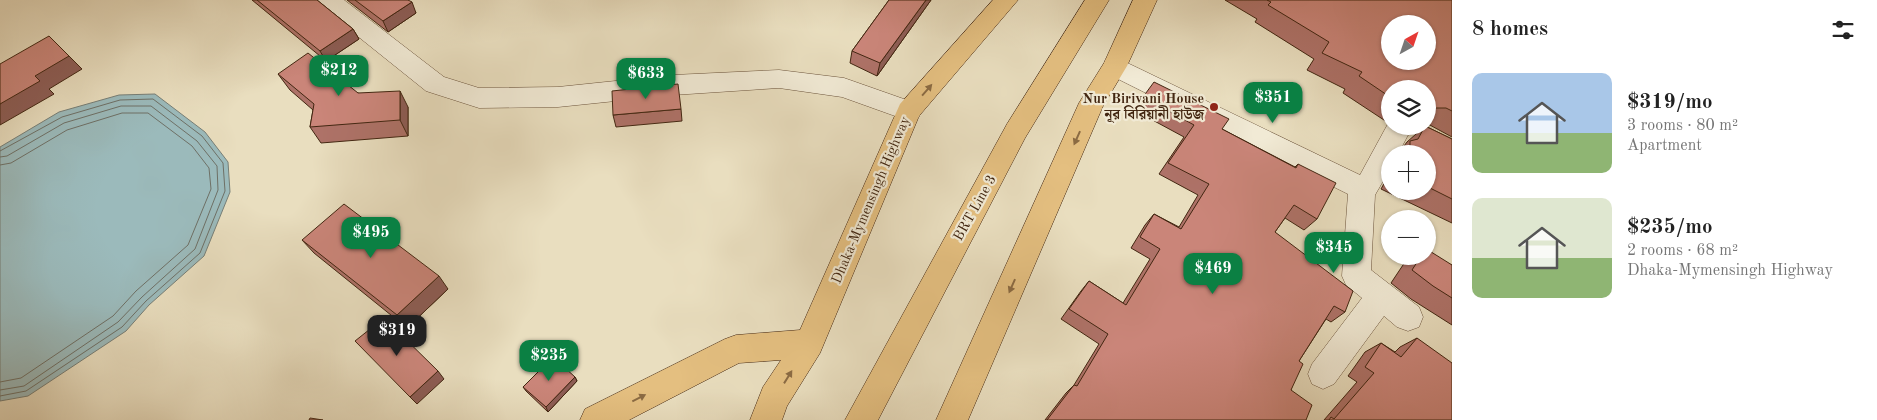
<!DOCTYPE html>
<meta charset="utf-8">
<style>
:root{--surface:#fff;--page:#f2f2f2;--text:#222;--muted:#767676;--accent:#0b8043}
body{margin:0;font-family:"Old Standard TT","Noto Serif Bengali",serif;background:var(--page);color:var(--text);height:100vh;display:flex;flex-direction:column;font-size:19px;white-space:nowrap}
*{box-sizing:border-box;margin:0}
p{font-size:16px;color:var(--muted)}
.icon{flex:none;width:28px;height:28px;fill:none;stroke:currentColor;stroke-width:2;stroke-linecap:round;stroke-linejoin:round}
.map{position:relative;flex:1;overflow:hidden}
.drawer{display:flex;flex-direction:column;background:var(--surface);width:425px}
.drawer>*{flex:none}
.needle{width:32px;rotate:40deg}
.fabs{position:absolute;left:1381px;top:15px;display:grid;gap:10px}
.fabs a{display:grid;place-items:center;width:55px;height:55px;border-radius:50%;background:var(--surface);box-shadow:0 1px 4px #0004;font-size:25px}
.price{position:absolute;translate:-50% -42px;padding:0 11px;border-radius:10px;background:var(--accent);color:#fff;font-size:16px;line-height:32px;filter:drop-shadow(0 1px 2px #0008)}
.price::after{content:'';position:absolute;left:50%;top:30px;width:15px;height:11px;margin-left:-8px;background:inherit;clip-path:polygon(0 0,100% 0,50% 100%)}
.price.current{background:#222;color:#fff}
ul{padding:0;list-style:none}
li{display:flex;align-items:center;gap:15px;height:125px;padding:0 20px}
li span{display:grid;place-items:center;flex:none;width:140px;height:100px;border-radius:10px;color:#555}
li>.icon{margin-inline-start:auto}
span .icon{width:60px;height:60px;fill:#fffc;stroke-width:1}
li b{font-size:21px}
h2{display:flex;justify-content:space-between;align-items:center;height:60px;padding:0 20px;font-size:21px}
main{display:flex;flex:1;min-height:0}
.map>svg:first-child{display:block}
.water{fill:#9bbabb;stroke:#777f77}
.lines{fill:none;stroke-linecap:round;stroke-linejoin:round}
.shore{stroke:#6e7066;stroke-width:1}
.street-casing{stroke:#6c543c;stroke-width:1}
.highway-casing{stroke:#422611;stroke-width:1}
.street{fill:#f1ead5;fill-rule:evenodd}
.highway{fill:#e4bf80;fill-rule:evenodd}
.wall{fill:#ae7268;stroke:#422611}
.shaded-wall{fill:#8d5d55;stroke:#422611}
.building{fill:#ca8579;stroke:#422611;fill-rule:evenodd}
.oneway{fill:#8b6b43}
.poi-dot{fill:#8f2418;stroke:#f1ead5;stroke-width:2}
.labels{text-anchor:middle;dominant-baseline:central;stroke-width:4.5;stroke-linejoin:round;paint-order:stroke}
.poi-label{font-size:14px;font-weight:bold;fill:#422611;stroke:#f1ead5;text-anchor:end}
.street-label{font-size:14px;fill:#422611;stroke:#f1ead5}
</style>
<main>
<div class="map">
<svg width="1452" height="420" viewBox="0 0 1452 420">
<rect width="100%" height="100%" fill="#e9debf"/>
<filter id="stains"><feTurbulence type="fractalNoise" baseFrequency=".004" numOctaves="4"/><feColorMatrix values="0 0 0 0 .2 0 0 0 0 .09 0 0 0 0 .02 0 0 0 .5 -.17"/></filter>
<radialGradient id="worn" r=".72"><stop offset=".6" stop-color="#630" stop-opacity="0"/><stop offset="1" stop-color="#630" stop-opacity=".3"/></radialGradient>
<path class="water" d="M155,94L205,132L228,162L230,192L204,256L149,305L126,331L28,396L0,401V147L59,112L119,95Z"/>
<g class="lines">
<path class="shore" d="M0,151L62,117L120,100L153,99L202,136L223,163L225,191L200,253L146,301L122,327L26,391L0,396
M0,157L7,156L64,123L121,106H151L197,141L217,166L218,190L195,249L142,297L118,322L24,386L0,390
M0,165L11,163L67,130L122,113H148L192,146L209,168L211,189L188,245L136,291L113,316L21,378L0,382"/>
<defs>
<path id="street" d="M316,0H344L444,77L479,88L558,87L673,75L779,70L844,78L918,104L922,111L918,118L909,121L842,97L779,88L673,95L558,107L479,108L426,91L320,6Z
M1115,57L1360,175L1390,120V126H1416L1412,133L1408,135L1398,154H1390V169L1375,195L1371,270L1419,307L1423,317L1419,327L1408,331L1397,327L1384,316L1334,384L1323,389L1312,384L1308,374L1312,364L1362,298L1346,285L1342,276L1348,194L1106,73L1103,66L1106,59Z"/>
<path id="highway" d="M993,0H1018L919,116L820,353L787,406L782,420H750L763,387L781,360L739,363L629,420H580L585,409L725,339L736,335L800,330L900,104Z
M1085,0H1109L1025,138L878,420H845L1007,124Z
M1133,0H1157L1127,66L1103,106L968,420H936L1079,103L1104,63Z"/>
</defs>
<use href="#street" class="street-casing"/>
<use href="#highway" class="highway-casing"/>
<use href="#street" class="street"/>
<use href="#highway" class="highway"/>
</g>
<path class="wall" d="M252,0H317L353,29L359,39L326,61Z
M347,0H408L416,13L388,32Z
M889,0H931L877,76L850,63L852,51Z
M1225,0H1452V137L1428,124V89H1390V119L1387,122L1343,93L1345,89L1307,70L1314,59L1255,22L1257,19Z
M278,74L358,93L408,107V136L321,143L310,127L313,110L290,90Z
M1143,97L1222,129L1295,167L1298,164L1317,219L1304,230L1285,218L1275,232L1345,312L1331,322L1326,319L1299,361L1291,390L1306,420H1045L1066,393L1074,385L1099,344L1061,319L1081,291L1089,281L1123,303L1150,259L1131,248L1145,225L1154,214L1179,227L1198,195L1159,174L1184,137L1134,110Z
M681,109L682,121L616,127L613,115Z
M1425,126L1452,139V223L1381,189L1390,173V191H1428V154H1395L1404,146L1407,142Z
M302,240L448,289L407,328L314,253Z
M1415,256H1428L1452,265V325L1411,299L1391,283L1405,262Z
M1417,338L1452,420H1324L1357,382L1348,376L1365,352L1381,343L1395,352L1400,347Z
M575,377L577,381L548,412L526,391L523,387Z"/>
<path class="shaded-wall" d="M926,0H931L877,76L880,63Z
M412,2L416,13L388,32L383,21Z
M353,29L359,39L326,61L320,51Z
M49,36L82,69L49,89L54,94L0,125V104L35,76Z
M400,91L408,107V136L400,120Z
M439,276L448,289L407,328L397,315Z
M438,371L444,379L417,404L410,397Z
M575,377L577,381L548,412L546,407Z"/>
<path class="building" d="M257,0H317L353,29L320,51Z
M355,0H408L412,2L383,21Z
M889,0H926L880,63L852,51Z
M1267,0H1452V111L1446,108H1428V89H1390V97L1359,76L1362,72L1322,53L1329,42L1268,5L1271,2ZM1390,24H1428V61H1390Z
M49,36L69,56L35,76L40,81L0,104V64Z
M308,53L358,93L400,91V120L310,127L314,104L278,74Z
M1154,82L1229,119L1222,129L1296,168L1298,164L1336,183L1317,219L1294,205L1275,232L1353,291L1345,312L1334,306L1299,361L1303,364L1291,390L1312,405L1306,420H1047L1074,385L1077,386L1108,334L1069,309L1089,281L1126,305L1160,249L1140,237L1154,214L1181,229L1209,184L1168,163L1194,125L1143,97Z
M678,84L681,109L613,115L612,91Z
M1425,126L1452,139V199L1428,187V154H1410V141L1418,139Z
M344,204L439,276L397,315L302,240Z
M1428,250L1452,265V298L1433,286L1412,270L1421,256H1428Z
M384,318L438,371L410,397L355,341Z
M1417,338L1452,363V420H1329L1331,417L1334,419L1374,373L1365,367L1381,343L1401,357Z
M553,357L575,377L546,407L523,387Z
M310,418L323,420H309Z"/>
<defs><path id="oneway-solid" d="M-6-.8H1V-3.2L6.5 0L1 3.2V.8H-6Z" transform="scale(1.25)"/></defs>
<g class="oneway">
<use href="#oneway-solid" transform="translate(927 90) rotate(-49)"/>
<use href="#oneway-solid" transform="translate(1077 138) rotate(114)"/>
<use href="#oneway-solid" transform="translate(1012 286) rotate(114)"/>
<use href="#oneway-solid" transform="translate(788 377) rotate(-58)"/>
<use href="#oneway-solid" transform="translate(639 398) rotate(-27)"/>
</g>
<circle class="poi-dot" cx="1214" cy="107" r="5"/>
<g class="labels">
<g class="poi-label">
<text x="1204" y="99">Nur Biriyani House<tspan x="1204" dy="16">নূর বিরিয়ানী হাউজ</tspan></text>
</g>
<g class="street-label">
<text transform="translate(871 200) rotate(-67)">Dhaka-Mymensingh Highway</text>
<text transform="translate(975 208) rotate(-61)">BRT Line 3</text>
</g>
</g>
<rect width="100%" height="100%" filter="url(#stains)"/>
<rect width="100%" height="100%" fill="url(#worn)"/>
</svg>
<div class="fabs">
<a><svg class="needle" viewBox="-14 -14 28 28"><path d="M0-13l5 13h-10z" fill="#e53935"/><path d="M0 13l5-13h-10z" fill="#767676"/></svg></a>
<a><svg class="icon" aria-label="layers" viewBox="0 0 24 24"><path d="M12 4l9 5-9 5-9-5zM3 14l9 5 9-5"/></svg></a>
<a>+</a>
<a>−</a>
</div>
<b class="price" style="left:339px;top:97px">$212</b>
<b class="price" style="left:646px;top:100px">$633</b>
<b class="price" style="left:1273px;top:124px">$351</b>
<b class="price" style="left:371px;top:259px">$495</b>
<b class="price" style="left:1334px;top:274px">$345</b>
<b class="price" style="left:1213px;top:295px">$469</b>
<b class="price current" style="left:397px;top:357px">$319</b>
<b class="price" style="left:549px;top:382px">$235</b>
</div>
<section class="drawer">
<h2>8 homes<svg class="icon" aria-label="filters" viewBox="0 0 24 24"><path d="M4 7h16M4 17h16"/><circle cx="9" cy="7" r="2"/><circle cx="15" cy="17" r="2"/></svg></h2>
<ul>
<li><span style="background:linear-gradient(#a9c7e8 60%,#8fb573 0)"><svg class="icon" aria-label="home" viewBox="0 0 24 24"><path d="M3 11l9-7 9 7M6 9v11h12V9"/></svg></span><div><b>$319/mo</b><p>3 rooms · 80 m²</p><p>Apartment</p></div></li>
<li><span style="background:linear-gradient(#dfe7d0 60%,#8fb573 0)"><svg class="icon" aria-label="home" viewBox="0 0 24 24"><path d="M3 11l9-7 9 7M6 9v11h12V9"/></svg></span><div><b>$235/mo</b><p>2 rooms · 68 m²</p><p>Dhaka-Mymensingh Highway</p></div></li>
</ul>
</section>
</main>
